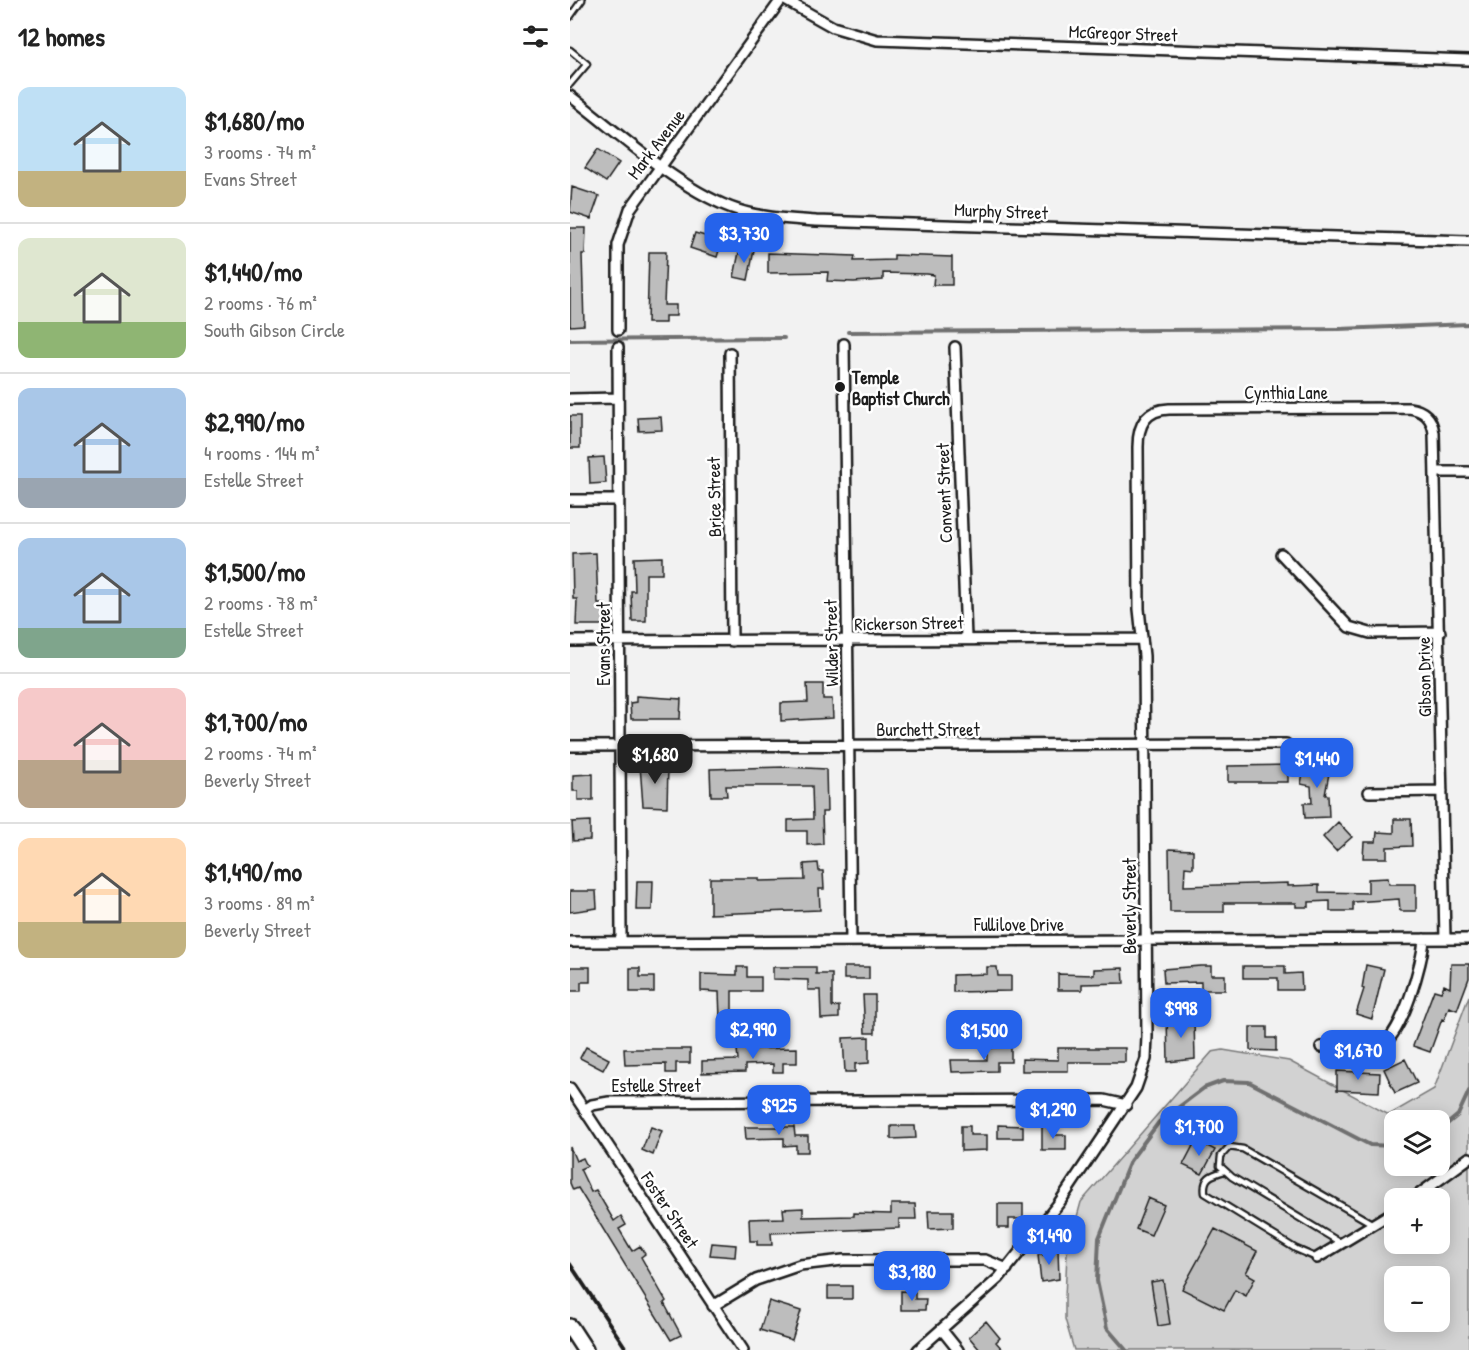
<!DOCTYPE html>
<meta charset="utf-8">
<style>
:root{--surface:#fff;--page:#f2f2f2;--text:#222;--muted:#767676;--line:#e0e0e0;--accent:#2563eb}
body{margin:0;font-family:"Patrick Hand",sans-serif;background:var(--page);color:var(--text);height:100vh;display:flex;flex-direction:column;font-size:22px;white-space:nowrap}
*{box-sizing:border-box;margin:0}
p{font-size:20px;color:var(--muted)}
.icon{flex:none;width:33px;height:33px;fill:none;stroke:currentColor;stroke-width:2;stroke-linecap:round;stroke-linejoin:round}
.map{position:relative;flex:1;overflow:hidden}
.side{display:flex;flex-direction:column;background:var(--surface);width:570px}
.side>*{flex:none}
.buttons{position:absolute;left:814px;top:1110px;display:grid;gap:12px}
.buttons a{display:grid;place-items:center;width:66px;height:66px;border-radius:12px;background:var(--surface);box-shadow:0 3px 15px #0003;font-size:30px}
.price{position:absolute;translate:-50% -51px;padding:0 14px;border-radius:12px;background:var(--accent);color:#fff;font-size:20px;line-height:39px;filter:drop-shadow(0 2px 3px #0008)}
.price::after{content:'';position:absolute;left:50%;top:36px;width:18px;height:14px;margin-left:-9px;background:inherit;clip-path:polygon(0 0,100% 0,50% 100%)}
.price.active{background:#222;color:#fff}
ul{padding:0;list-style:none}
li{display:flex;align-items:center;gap:18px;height:150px;padding:0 18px}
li+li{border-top:2px solid var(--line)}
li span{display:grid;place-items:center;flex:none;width:168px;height:120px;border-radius:12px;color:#555}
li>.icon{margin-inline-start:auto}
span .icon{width:72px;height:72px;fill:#fffc;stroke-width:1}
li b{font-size:26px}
h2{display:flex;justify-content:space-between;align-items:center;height:72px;padding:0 18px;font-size:26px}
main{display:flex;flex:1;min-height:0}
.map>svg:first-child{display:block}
.green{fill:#d2d2d2;stroke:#777;stroke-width:1.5;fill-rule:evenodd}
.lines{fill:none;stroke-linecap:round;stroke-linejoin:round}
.stream{stroke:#707070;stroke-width:4}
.building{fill:#bdbdbd;stroke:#1c1c1c;stroke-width:1.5}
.lane-casing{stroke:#1c1c1c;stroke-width:9}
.street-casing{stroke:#1c1c1c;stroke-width:14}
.primary-casing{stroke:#1c1c1c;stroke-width:20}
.lane{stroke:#fff;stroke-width:4.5}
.street{stroke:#fff;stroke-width:9}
.primary{stroke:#fff;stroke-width:15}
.rail{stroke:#1c1c1c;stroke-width:4}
.poi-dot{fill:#1c1c1c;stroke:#fff;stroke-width:2}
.labels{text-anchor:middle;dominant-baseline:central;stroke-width:5;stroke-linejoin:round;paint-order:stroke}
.street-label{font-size:18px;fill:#1c1c1c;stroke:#fff}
.poi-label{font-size:18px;font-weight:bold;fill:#1c1c1c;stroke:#fff;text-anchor:start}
</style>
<main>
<section class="side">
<h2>12 homes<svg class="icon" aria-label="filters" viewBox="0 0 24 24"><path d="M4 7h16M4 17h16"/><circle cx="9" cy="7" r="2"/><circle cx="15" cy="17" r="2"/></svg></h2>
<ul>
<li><span style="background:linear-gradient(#bfe0f5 70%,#c2b280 0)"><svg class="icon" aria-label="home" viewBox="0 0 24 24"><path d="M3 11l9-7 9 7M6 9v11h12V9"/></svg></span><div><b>$1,680/mo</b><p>3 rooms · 74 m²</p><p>Evans Street</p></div></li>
<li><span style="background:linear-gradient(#dfe7d0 70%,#8fb573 0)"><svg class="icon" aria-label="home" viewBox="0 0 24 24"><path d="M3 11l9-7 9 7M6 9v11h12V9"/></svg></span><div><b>$1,440/mo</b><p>2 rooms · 76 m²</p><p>South Gibson Circle</p></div></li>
<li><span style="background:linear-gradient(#a9c7e8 75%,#9aa5b1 0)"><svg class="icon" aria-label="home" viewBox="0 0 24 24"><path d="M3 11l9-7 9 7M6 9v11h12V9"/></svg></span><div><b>$2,990/mo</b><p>4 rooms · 144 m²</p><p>Estelle Street</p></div></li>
<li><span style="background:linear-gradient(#a9c7e8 75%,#7fa58c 0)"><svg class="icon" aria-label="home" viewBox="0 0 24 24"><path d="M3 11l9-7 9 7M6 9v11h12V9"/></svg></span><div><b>$1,500/mo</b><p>2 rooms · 78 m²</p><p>Estelle Street</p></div></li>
<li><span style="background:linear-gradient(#f6c9c9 60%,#b9a48a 0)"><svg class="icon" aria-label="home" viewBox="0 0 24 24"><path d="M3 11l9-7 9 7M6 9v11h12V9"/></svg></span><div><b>$1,700/mo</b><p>2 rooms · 74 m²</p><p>Beverly Street</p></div></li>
<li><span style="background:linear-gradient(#ffd9b3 70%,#c2b280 0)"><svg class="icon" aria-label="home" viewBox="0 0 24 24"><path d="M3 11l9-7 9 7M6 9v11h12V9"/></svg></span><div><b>$1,490/mo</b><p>3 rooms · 89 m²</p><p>Beverly Street</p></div></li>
</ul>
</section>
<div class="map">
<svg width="899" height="1350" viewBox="0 0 899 1350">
<rect width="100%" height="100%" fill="#f2f2f2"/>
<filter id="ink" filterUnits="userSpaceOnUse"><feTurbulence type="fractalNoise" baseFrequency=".0167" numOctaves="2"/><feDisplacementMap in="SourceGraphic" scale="12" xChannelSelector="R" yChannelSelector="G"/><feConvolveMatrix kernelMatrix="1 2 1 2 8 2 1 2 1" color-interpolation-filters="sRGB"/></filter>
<g filter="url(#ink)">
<path class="green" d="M899,996V1350H504L495,1319V1298L497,1253L511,1202L642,1052L653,1050L719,1061L819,1115L864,1089ZM825,1120H870V1166H825ZM825,1198H870V1244H825ZM825,1276H870V1322H825Z"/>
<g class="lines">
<path class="stream" d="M278,332L769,329L899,324
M0,340L214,338
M870,1130L888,1115L899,1091
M556,1350L537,1328L527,1281L529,1238L560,1161L589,1122L634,1088L653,1081L679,1082L800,1145L825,1146"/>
</g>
<path class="building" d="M28,149L49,163L36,182L15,168Z
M2,187L29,196L21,219L0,212Z
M0,228H16L15,254H12L14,325L0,326Z
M125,233L152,241L147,257L120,248Z
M170,247L184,250L178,280L164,277Z
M79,252H96L94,305H106V316H95V323H77Z
M198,253L285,256L284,261L324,260V255L382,257V285H363L364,275L357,274L313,273V280L284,282L257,281L258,272L198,273Z
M0,416H10V448H0Z
M91,417L92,430L69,431L68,418Z
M34,457L36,483L20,484L19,458Z
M26,553L28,604H35V625H6L7,599H3L2,554Z
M92,557V574H76V621H62L61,591H65L64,558Z
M237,684H253V699H262L263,718L211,721V703L238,702Z
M66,696L111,699L110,719H61L60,703L66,702Z
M743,757L753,759L752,767L760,768L755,795H758L759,817L735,818L734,803H742L741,786L731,784L734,767L741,768Z
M70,765H98L97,807L73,806Z
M718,765V782H658V766Z
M215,767L256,769L257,812H252L253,844L237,845V831H218V820L243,819L242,786H156L157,796H141L140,769Z
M23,774V800H8V791H3V775Z
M824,819H841L842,846L817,847V858H793L794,842H806L807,832L824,833Z
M20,821V840L3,841L2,822Z
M768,822L782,837L766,851L753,837Z
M599,849L623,850V868L615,867L614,886L718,883V886L749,885V892L798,893V879L818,878L819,884H846V911H830L829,899L783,902V911H760V901L739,902V907H726V903H654V912H600Z
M248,863L249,871H253L254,889H249L250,910L140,914V878H189V881L235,880L234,864Z
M67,881H83L82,910H66Z
M0,891H26L27,908L0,912Z
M881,964H899V978L887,1010L879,1007L874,1020L872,1019L860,1052L843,1046L864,990L871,992L874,985L880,988Z
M796,965L814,969L802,1019L786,1014L794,989L792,988Z
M631,966H641V975H655V990H631V982L594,983L593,969Z
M673,966H715V974L731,973L732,990H708V978H673Z
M0,967H20V982H11V991H0Z
M167,967H177V977H191V991H162V1018H150L149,992L131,991V974L167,975Z
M203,967H246V974H262V1007L269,1006V1018L251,1019L250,990H238V980L203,979Z
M274,967H299V979H274Z
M417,967H427L428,976H441V991L383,992V975L417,974Z
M60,968H70V977H84V992H60Z
M553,968L554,983L512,984V990H488V974L524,975V969Z
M293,995H305V1033H295Z
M597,1017H617V1020H624L625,1059L598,1062Z
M680,1027H697V1038H706V1051L680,1050Z
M299,1037V1063L285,1064V1072H275L273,1038Z
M16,1047L39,1059L33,1070L10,1058Z
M441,1047V1062H427V1071L382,1072L381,1060H417V1048Z
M227,1048V1063H213V1072H203V1064L175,1065V1072L132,1073V1061L168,1060L167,1049Z
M488,1048H555V1062H498V1071H452V1059L488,1060Z
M54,1049H120V1063H106V1073H96V1064L55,1065Z
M835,1059L847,1083L825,1093L814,1069Z
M767,1071L810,1073L809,1092L767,1090Z
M428,1125L453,1126V1138H428Z
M321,1126H345L346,1138L321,1139Z
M391,1126H400V1135H417V1150L391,1151Z
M472,1126H482V1135H496V1150H472Z
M81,1127L92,1131L83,1155L72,1150Z
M175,1127H224L225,1136H238V1152H226V1145L214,1146V1138L176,1139Z
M626,1140L645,1150L632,1174L613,1165Z
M0,1147L6,1161L13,1158L17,1166L10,1169L21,1192L26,1190L44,1221L51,1216L56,1225L49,1229L62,1251L70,1246L75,1254L71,1257L96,1301L94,1303L111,1335L101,1340L8,1188L3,1190L0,1183Z
M578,1198L594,1205L581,1235L566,1229Z
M321,1204H345L346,1219H329V1228L201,1233L202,1245H187V1241H180L179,1219L214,1218L213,1209L233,1208V1217L284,1216V1213L321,1214Z
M428,1204H453V1219H439V1228H428Z
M358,1211H383V1228L359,1229Z
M645,1229L687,1251L676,1273L685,1278L676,1296L665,1290L654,1310L612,1289Z
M142,1243L166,1245L165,1257L140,1255Z
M478,1249H488L489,1279L471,1282L468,1255H478Z
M593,1280L600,1324L588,1326L581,1282Z
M258,1286H282V1299H258Z
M331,1291L345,1292V1299H356L355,1310H331Z
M199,1301L231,1311L222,1340L190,1330Z
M416,1321L430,1338L426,1342L433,1350H410L399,1337Z"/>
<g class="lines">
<defs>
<path id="lane" d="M0,17L12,0
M0,50L17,64L0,84
M655,1171C641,1175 633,1177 635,1193L726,1249L747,1258
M771,1243L662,1177L650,1166L651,1156L659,1147L673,1149L803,1224"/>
<path id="street" d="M215,0L263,27L307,40L899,60
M0,96C48,132 111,192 168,210C193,218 220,219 246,221L899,241
M48,330V245L60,209L211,0
M274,344L281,941
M48,347L51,941
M385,347L396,638
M160,353L162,641
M0,399L48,398
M865,472H899
M0,500H49
M711,554L779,627L800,633L870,632
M0,641L571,639
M0,746L716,744
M799,792L872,791
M0,942L899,939
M751,1047C768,1044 799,1051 811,1045C832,1036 853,961 854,939
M0,1088L173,1350
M14,1110L22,1105L39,1102L534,1100L556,1105
M844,1198L899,1158
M747,1258L825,1211
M143,1306L186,1280L230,1265L273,1260H415L437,1269
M372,1330L388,1350
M348,1350L429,1278L489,1203L566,1088L576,1059L577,1036L574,656L569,609L568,447C568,425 575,410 599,409L839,408C854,410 862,418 864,433L875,939"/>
<path id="primary" d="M0,1327L15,1350"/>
</defs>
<use href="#lane" class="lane-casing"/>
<use href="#street" class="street-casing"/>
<use href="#primary" class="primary-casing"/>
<use href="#lane" class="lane"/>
<use href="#street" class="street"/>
<use href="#primary" class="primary"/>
<path class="rail" d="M0,1264L57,1350"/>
</g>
</g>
<circle class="poi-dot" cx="270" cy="387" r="6"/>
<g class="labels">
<g class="street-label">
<text transform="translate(553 33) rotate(2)">McGregor Street</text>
<text transform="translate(86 144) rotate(-53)">Mark Avenue</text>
<text transform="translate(431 211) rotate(2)">Murphy Street</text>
<text x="716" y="392">Cynthia Lane</text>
<text transform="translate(374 493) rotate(-92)">Convent Street</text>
<text transform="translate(144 497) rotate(-91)">Brice Street</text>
<text transform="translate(339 623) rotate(-1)">Rickerson Street</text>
<text transform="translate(261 643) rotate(-91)">Wilder Street</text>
<text transform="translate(33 644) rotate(-90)">Evans Street</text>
<text transform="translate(854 677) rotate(-91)">Gibson Drive</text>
<text x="358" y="729">Burchett Street</text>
<text transform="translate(559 906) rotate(-90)">Beverly Street</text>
<text x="449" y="924">Fullilove Drive</text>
<text x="86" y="1085">Estelle Street</text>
<text transform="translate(100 1210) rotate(56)">Foster Street</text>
</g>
<g class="poi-label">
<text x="282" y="377">Temple<tspan x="282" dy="21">Baptist Church</tspan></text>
</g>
</g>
</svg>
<div class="buttons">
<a><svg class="icon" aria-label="layers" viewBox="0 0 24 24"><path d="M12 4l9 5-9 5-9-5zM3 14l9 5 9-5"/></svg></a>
<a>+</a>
<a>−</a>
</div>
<b class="price" style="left:174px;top:264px">$3,730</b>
<b class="price active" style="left:85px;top:785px">$1,680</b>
<b class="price" style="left:747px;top:789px">$1,440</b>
<b class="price" style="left:611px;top:1039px">$998</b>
<b class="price" style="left:183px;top:1060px">$2,990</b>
<b class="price" style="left:414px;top:1061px">$1,500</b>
<b class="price" style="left:788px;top:1081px">$1,670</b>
<b class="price" style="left:209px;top:1136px">$925</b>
<b class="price" style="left:483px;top:1140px">$1,290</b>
<b class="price" style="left:629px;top:1157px">$1,700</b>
<b class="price" style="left:479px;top:1266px">$1,490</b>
<b class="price" style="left:342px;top:1302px">$3,180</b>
</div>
</main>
